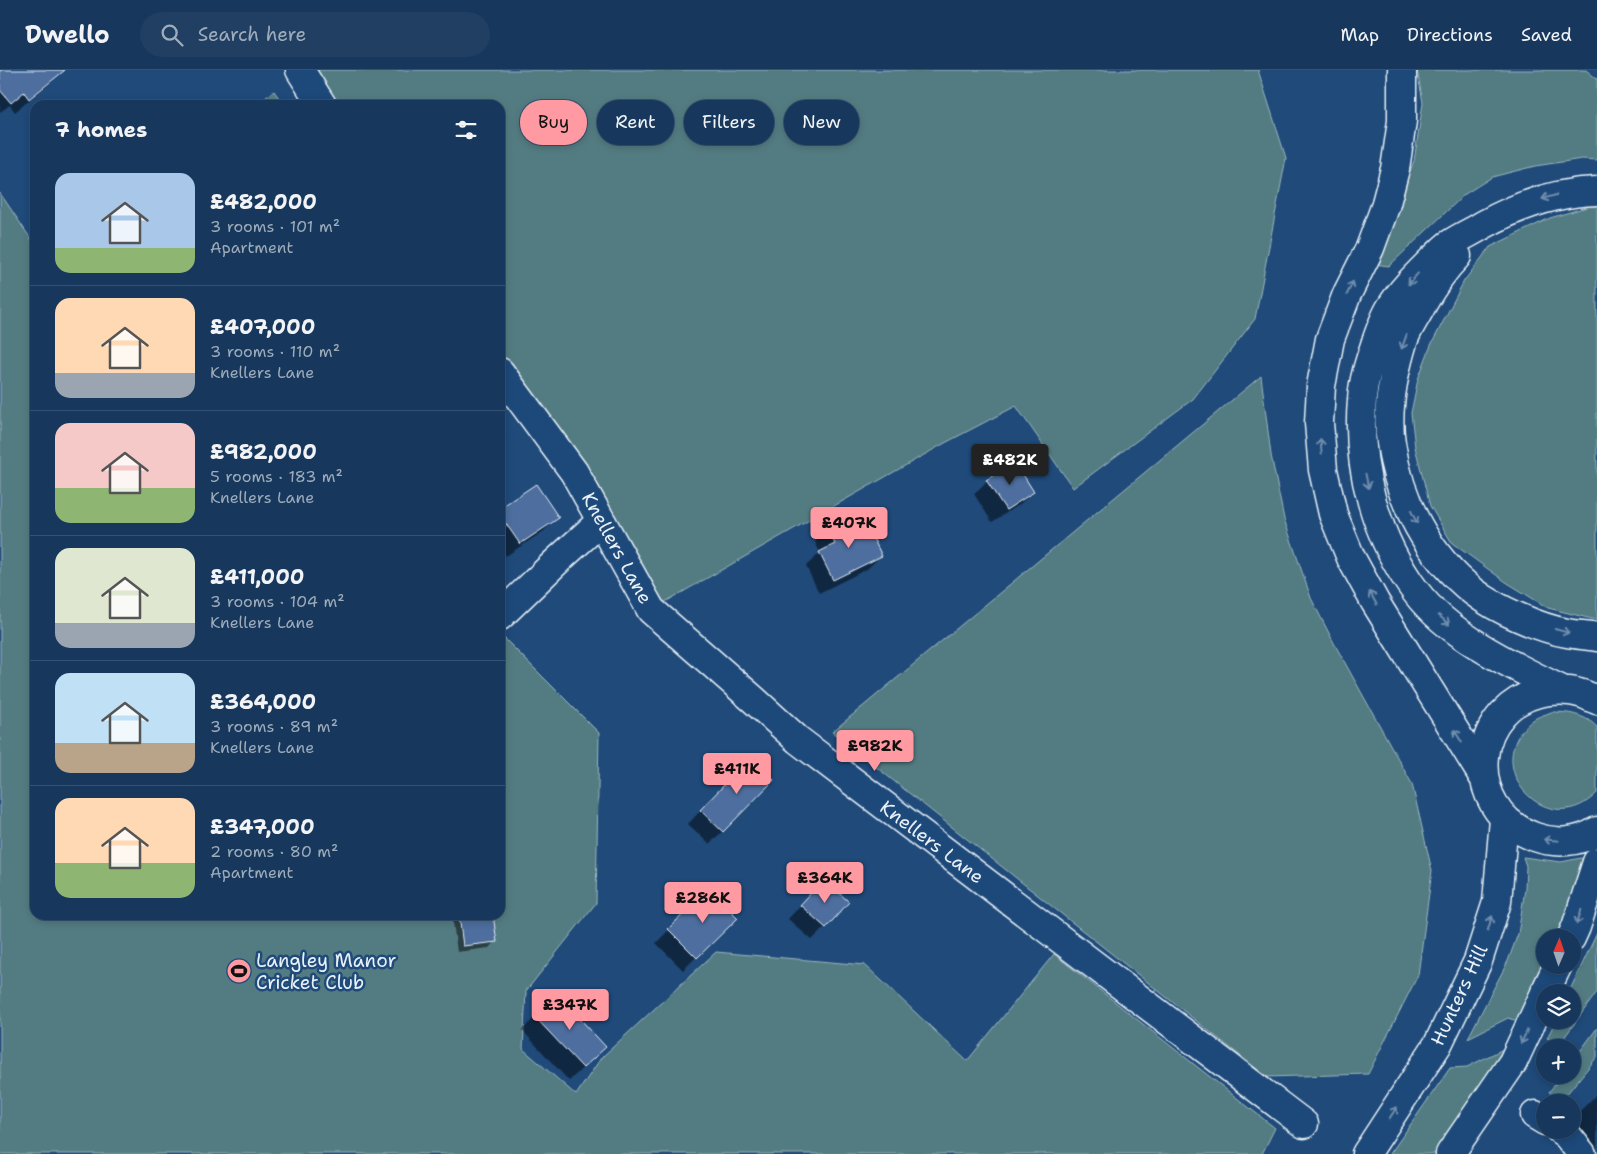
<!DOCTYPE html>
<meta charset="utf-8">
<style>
:root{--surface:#17385c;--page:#203f62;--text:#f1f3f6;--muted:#9eacbb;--line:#365272;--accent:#ff9aa2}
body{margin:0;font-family:"Shantell Sans",sans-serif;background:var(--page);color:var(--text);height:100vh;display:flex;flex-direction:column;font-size:19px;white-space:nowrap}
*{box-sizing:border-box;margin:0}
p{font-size:16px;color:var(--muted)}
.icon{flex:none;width:28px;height:28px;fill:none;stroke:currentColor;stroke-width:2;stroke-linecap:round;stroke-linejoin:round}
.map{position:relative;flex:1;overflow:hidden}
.details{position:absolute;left:30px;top:30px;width:475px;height:820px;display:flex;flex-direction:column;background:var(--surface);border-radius:15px;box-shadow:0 2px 8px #0003,0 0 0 1px var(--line)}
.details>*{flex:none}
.banner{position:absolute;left:520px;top:30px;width:475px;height:45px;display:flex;gap:10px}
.needle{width:32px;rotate:2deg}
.tools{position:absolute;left:1536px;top:859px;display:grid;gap:10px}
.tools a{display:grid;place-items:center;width:45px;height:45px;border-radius:50%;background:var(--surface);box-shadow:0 2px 8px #0003,0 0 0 1px var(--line);font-size:25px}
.price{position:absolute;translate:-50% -42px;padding:0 11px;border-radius:5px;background:var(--accent);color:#111;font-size:16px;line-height:32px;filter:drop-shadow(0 1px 2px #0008)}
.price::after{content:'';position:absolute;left:50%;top:30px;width:15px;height:11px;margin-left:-8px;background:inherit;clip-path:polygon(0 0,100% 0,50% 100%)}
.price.selected{background:#222;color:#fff}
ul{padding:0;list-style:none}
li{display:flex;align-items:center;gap:15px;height:125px;padding:0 25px}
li+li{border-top:1px solid var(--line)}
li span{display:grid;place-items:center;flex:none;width:140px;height:100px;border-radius:15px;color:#555}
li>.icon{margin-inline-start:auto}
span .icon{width:60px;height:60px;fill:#fffc;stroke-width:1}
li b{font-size:21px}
h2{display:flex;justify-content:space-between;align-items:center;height:60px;padding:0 25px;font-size:21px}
.chip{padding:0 18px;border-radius:22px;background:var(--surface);box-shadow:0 2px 8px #0003,0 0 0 1px var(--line);font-size:18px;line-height:45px}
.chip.selected{background:var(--accent);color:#111}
header{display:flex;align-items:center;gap:30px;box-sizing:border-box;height:70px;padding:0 25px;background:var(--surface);border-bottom:1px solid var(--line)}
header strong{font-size:24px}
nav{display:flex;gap:28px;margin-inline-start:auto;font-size:18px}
.search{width:350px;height:45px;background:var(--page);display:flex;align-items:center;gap:12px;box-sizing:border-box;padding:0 18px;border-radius:28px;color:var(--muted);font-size:19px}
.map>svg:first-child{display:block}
.green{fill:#527b82;stroke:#9db6bd}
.shadow{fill:#0007}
.building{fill:#4e6e9e;stroke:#e8f1f8}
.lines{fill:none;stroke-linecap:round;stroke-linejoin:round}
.minor-casing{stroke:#e8f1f8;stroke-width:31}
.major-casing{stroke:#e8f1f8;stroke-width:31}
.minor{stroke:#1f4a7a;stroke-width:28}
.major{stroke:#1f4a7a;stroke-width:28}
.oneway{stroke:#6f8dac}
.labels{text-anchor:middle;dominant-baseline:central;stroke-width:5;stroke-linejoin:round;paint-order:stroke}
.street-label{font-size:19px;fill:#e8f1f8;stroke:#1f4a7a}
.poi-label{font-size:19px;fill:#e8f1f8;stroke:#1f4a7a;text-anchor:start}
</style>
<header>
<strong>Dwello</strong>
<div class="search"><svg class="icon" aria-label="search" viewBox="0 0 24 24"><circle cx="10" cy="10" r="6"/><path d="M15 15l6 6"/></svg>Search here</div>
<nav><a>Map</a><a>Directions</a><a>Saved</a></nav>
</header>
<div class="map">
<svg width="1597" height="1084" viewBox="0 0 1597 1084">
<rect width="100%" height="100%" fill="#1f4a7a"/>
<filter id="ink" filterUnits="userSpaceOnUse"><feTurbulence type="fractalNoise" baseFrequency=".02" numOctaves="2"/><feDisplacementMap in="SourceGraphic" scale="10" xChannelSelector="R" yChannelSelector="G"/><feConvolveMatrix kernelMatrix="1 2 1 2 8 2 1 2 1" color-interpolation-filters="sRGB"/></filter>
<g filter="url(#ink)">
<path class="green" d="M300,0H1258L1286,88L1255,249L1193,329L1073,418L1016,336L945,373L651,540L500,302V35H322Z
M1417,0H1586L1597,9V90L1582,89L1535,96L1492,107L1465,124L1389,196L1374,194L1414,91L1423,33Z
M274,21L284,35H256Z
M0,123L35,175V845H500V564L599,663L596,833L526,921L523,979L576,1025L601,988L716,882L865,895L967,991L1054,884L1275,1058L1262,1084H0Z
M1590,136H1597V549H1592L1548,538L1506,512L1452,473L1430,436L1415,377L1411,343L1418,309L1431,275L1464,211L1490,177L1550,148Z
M1261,306L1271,385L1284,449L1311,528L1334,573L1412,714L1432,801L1418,905L1368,1004L1267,1007L832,662Z
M1551,642C1568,642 1584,644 1597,657V723C1547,774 1476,694 1533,650C1538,646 1545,645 1551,642Z
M1523,787L1561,792L1581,788L1587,791L1562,867L1545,868V895L1518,951L1508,948L1468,968L1508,891L1518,864L1525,819L1526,796Z
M1597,863V922L1559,975L1547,968L1556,950H1572V922H1569Z
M1597,958V987L1561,1031L1549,1022L1562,1005H1572L1573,991Z
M1503,979L1455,1061L1438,1084H1390L1450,998L1467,997Z"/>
<path class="shadow" d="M0,0H63L50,13L15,42L10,35L0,42Z
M500,357L506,367L500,373Z
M987,411L1033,422L1019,435L992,452L974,424Z
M500,440L557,447L544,461L506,486L500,477Z
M828,459L853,461L881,486L867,499L819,523L806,496L820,483L815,472Z
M737,702L723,761L709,774L688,754Z
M709,820L736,848L683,900L656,873Z
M811,824L825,857L812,870L788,849Z
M452,845H492L495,871L489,878L457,882Z
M557,926L591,990L569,1011L522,960Z
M1597,1024V1084H1573L1572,1051L1579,1042Z"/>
<path class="building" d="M0,0H65L29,29L24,22L11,33L0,20Z
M1015,392L1034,422L1006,440L986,410Z
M536,414L559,448L520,474L500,445V438Z
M848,448L854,460L866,454L882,486L833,510L819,482L835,474L827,458Z
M751,687L774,710L723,762L700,740Z
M824,809L849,832L826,858L800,835Z
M709,819L738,848L697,888L668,859Z
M459,845H493L497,872L463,876Z
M557,924L606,977L583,998L534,946Z"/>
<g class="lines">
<defs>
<path id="minor" d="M300,0L322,35
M500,302L574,402L651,540L754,630L798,670L1304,1054
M500,546L556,492L601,451
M1535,1045L1545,1051
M1560,1060L1566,1064L1582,1084"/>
<path id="major" d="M1402,0V51L1395,99L1385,137L1370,178L1347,224L1330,269L1321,316L1319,353L1323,400L1333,444L1351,488L1375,532L1484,708
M1457,186C1443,200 1432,217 1422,235C1416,247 1407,259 1403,272C1394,302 1386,342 1391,373C1399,431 1428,486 1474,522C1496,539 1539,558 1567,563C1577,565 1587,565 1597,567
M1562,620C1513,596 1449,566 1416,522C1376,468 1356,397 1362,330C1363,311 1369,293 1375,275C1379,263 1384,248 1391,237C1402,219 1418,204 1433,189C1439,184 1444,178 1450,174C1460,167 1472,162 1483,155C1519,135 1556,122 1597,121
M1597,630C1591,628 1585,624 1579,623C1570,620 1559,620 1549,621C1470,630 1459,740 1535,767C1555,774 1579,773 1597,761
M1571,868L1576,857L1597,792
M1545,922L1558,895
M1366,1084L1438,974L1478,891L1497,832L1504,749
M1450,1084L1513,992L1545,923"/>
</defs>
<use href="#minor" class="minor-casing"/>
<use href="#major" class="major-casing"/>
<use href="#minor" class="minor"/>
<use href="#major" class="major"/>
</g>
<defs><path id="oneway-shaft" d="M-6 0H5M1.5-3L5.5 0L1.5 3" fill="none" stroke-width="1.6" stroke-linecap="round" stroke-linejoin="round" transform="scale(1.25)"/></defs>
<g class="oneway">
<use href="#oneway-shaft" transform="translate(1549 127) rotate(165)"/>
<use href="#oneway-shaft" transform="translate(1413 209) rotate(131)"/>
<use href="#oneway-shaft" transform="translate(1350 218) rotate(-64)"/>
<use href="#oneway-shaft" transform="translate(1404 272) rotate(110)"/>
<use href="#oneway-shaft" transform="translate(1321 376) rotate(-95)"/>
<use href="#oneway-shaft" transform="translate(1367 411) rotate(78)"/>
<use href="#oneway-shaft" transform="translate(1414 447) rotate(64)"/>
<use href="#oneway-shaft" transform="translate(1373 528) rotate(-119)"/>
<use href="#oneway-shaft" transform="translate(1444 550) rotate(42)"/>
<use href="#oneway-shaft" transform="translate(1562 561) rotate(15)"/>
<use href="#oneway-shaft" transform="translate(1458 666) rotate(-121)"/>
<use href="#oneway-shaft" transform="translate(1551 770) rotate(-175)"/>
<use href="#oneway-shaft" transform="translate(1579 847) rotate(108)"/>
<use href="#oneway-shaft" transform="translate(1490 853) rotate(-73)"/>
<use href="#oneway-shaft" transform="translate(1524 967) rotate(115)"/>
<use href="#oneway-shaft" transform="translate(1393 1043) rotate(-57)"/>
</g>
</g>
<defs>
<symbol id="stadium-disc" viewBox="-11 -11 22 22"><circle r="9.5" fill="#ff9aa2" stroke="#1f4a7a"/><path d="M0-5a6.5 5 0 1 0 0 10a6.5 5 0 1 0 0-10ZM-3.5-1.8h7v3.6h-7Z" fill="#111"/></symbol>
</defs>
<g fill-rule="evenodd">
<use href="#stadium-disc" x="225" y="887" width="28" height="28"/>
</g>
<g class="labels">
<g class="street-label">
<text transform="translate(617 478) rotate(61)">Knellers Lane</text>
<text transform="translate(932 772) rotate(37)">Knellers Lane</text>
<text transform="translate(1459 925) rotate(-65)">Hunters Hill</text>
</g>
<g class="poi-label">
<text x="256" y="890">Langley Manor<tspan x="256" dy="22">Cricket Club</tspan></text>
</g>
</g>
</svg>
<div class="tools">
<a><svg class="needle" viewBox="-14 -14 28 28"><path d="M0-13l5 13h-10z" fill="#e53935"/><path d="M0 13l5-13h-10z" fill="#9eacbb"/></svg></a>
<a><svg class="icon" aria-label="layers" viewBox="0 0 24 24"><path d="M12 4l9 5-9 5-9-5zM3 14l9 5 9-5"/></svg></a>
<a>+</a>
<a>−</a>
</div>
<b class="price selected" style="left:1010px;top:416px">£482K</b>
<b class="price" style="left:849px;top:479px">£407K</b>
<b class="price" style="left:875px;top:702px">£982K</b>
<b class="price" style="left:737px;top:725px">£411K</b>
<b class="price" style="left:825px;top:834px">£364K</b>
<b class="price" style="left:703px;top:854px">£286K</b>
<b class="price" style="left:570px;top:961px">£347K</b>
<div class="banner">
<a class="chip selected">Buy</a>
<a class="chip">Rent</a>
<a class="chip">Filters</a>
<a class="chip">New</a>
</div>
<section class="details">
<h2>7 homes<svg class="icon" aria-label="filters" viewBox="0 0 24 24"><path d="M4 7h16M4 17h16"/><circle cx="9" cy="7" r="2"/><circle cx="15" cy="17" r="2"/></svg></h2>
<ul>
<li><span style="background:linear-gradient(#a9c7e8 75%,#8fb573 0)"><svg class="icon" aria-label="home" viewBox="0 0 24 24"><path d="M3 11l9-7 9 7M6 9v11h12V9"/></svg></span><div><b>£482,000</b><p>3 rooms · 101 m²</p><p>Apartment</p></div></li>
<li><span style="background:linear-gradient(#ffd9b3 75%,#9aa5b1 0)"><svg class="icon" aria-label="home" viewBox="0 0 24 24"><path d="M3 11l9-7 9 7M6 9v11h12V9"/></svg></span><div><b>£407,000</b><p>3 rooms · 110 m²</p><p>Knellers Lane</p></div></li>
<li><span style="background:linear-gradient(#f6c9c9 65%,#8fb573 0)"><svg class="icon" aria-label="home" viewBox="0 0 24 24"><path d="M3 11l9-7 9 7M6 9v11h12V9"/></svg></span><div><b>£982,000</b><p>5 rooms · 183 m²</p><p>Knellers Lane</p></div></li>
<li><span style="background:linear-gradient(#dfe7d0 75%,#9aa5b1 0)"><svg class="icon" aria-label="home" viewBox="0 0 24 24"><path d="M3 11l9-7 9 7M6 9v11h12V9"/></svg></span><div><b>£411,000</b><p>3 rooms · 104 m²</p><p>Knellers Lane</p></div></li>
<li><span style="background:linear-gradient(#bfe0f5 70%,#b9a48a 0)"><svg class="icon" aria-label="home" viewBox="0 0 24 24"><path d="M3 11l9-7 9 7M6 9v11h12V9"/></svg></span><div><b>£364,000</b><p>3 rooms · 89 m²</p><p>Knellers Lane</p></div></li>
<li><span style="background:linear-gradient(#ffd9b3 65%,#8fb573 0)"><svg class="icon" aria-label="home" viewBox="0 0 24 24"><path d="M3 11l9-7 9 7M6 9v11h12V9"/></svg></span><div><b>£347,000</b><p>2 rooms · 80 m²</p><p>Apartment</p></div></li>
</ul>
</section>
</div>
